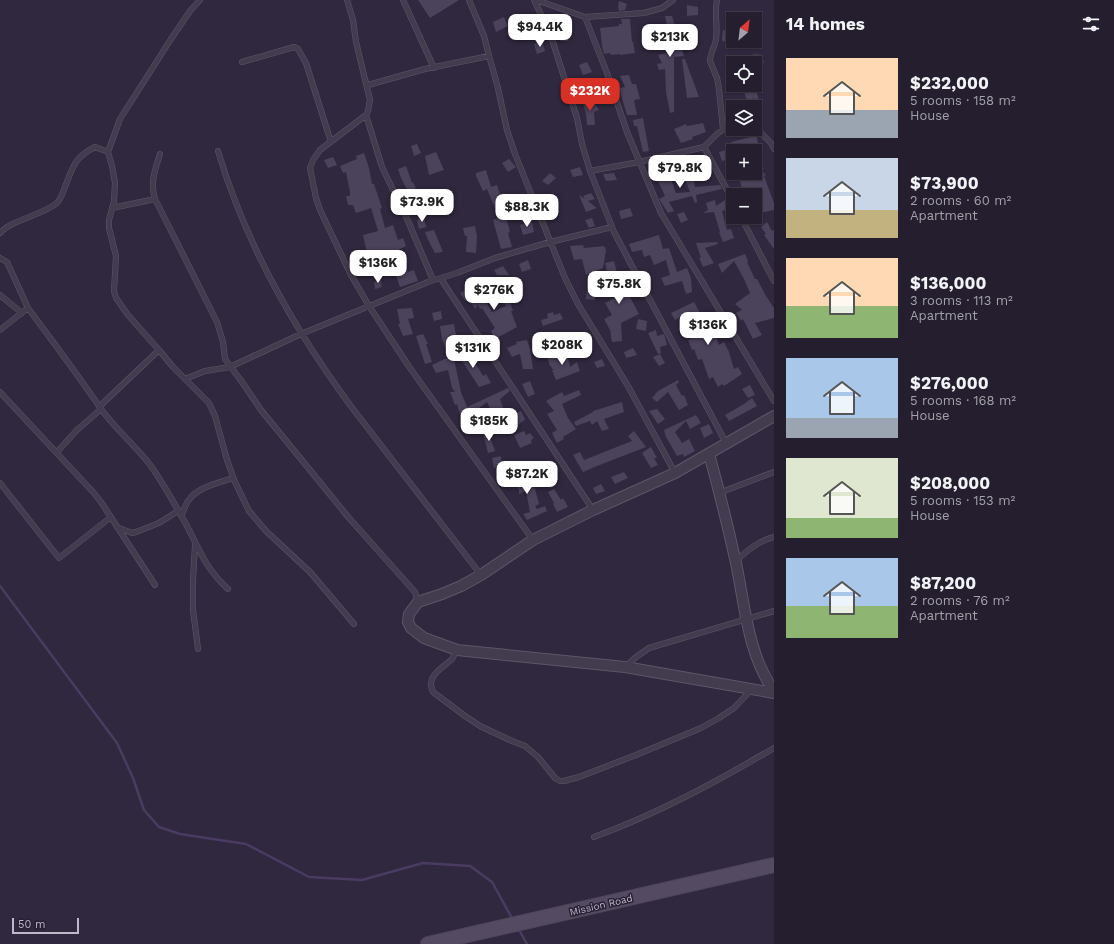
<!DOCTYPE html>
<meta charset="utf-8">
<style>
:root{--surface:#241e2e;--page:#302b3a;--text:#f1f3f6;--muted:#a3a2aa;--line:#413c4a;--accent:#d93025}
body{margin:0;font-family:"Work Sans",sans-serif;background:var(--page);color:var(--text);height:100vh;display:flex;flex-direction:column;font-size:15px;white-space:nowrap}
*{box-sizing:border-box;margin:0}
p{font-size:13px;color:var(--muted)}
.icon{flex:none;width:22px;height:22px;fill:none;stroke:currentColor;stroke-width:2;stroke-linecap:round;stroke-linejoin:round}
.map{position:relative;flex:1;overflow:hidden}
.side{display:flex;flex-direction:column;background:var(--surface);width:340px}
.side>*{flex:none}
.needle{width:26px;rotate:28deg}
.buttons{position:absolute;left:726px;top:12px;display:grid;gap:8px}
.buttons a{display:grid;place-items:center;width:36px;height:36px;border-radius:0px;background:var(--surface);box-shadow:0 1px 3px #0004,0 0 0 1px var(--line);font-size:20px}
.scale{position:absolute;left:12px;bottom:10px;width:67px;box-sizing:border-box;padding-left:4px;border:2px solid #bfb8c9;border-top:0;font-size:11px;line-height:14px;white-space:nowrap;color:#bfb8c9;-webkit-text-stroke:3px #282034;paint-order:stroke}
.price{position:absolute;translate:-50% -34px;padding:0 9px;border-radius:8px;background:#fff;color:#222;font-size:13px;line-height:26px;filter:drop-shadow(0 1px 2px #0008)}
.price::after{content:'';position:absolute;left:50%;top:24px;width:12px;height:9px;margin-left:-6px;background:inherit;clip-path:polygon(0 0,100% 0,50% 100%)}
.price.selected{background:var(--accent);color:#fff}
ul{padding:0;list-style:none}
li{display:flex;align-items:center;gap:12px;height:100px;padding:0 12px}
li span{display:grid;place-items:center;flex:none;width:112px;height:80px;border-radius:0px;color:#555}
li>.icon{margin-inline-start:auto}
span .icon{width:48px;height:48px;fill:#fffc;stroke-width:1}
li b{font-size:17px}
h2{display:flex;justify-content:space-between;align-items:center;height:48px;padding:0 12px;font-size:17px}
main{display:flex;flex:1;min-height:0}
.map>svg:first-child{display:block}
.lines{fill:none;stroke-linecap:round;stroke-linejoin:round}
.stream{stroke:#4a3b62;stroke-width:2.5}
.building{fill:#4b425c}
.lane-casing{stroke:#5e5669;stroke-width:6}
.street-casing{stroke:#5e5669;stroke-width:12}
.secondary-casing{stroke:#4c4558;stroke-width:16}
.lane{stroke:#433c4e;stroke-width:5}
.street{stroke:#433c4e;stroke-width:10}
.secondary{stroke:#544a61;stroke-width:14}
.labels{text-anchor:middle;dominant-baseline:central;stroke-width:3;stroke-linejoin:round;paint-order:stroke}
.street-label{font-size:10px;fill:#bfb8c9;stroke:#282034}
</style>
<main>
<div class="map">
<svg width="774" height="944" viewBox="0 0 774 944">
<rect width="100%" height="100%" fill="#30283e"/>
<g class="lines">
<path class="stream" d="M0,586L117,743L133,778L144,810L159,827L180,834L246,844L309,877L362,880L423,863L470,866L492,882L513,920
M518,928L527,944"/>
</g>
<path class="building" d="M418,0H459L430,18Z
M619,1L627,4L625,10L619,11L618,7Z
M687,5L698,7V15L687,16Z
M665,16H672L684,56L674,57V112L670,113L666,92L665,69L659,70L657,64L662,63L658,55L667,53L658,37L665,36L662,32L668,30Z
M504,17L508,26L496,32L493,22Z
M621,19H630L632,42H633L635,53L620,55V54L611,55L610,53L604,54L602,46L600,28L619,26V24H622Z
M567,30L569,41H560L558,31Z
M723,30L730,31L729,42L722,41Z
M542,41L545,51L537,54L534,44Z
M753,54L762,55L764,63H753Z
M682,59H685L699,97L687,98Z
M587,62L592,72L583,75L579,65Z
M629,75L632,84H636L640,99L634,100L637,115H627L619,88L625,87L620,76Z
M742,85H755L760,105L758,106L753,97V99L747,101Z
M593,101L599,110L594,112L595,125H587L586,114L583,103Z
M643,118L649,151L643,152L637,126H634L633,120Z
M703,123L706,132L692,137L693,139L681,143L674,129L686,124L687,126Z
M751,137H757L758,144L735,151L731,142Z
M417,144L421,153L414,156L411,146Z
M755,148L764,169L761,170L766,175L764,176L774,203V210L759,213L755,204V195H744L738,175L745,173H755Z
M726,150L730,159L722,161L719,152Z
M436,152L444,170L429,175L425,156Z
M364,153L369,168L372,184H374L382,208L380,209L385,228L393,225L398,240L403,238L406,246L398,250L408,272L414,270L418,281L400,287L396,276L400,275L391,255L368,265L365,254L367,253L363,235L378,231L371,208L356,213L353,205H348L346,196H350V192L346,172L343,173L340,166L357,159L356,156Z
M333,157L337,165L328,168L324,160Z
M509,159L516,167L508,172L502,163Z
M665,162L676,193L690,192L683,174H693L695,187L720,185L722,189L696,195L697,202L695,203L692,196L669,202L674,211L668,213L659,199L665,196L657,179L663,178L660,163Z
M406,166L412,183L413,182L416,188L414,189L416,195L421,194L424,202L416,205L410,197H411L401,178L398,169Z
M580,167L583,175L573,177L570,170Z
M486,170L491,187L497,185L501,197L515,195L519,205L504,209L510,232L508,233L512,247L501,249L493,220L499,218L487,189L483,191L476,176V173Z
M550,173L556,178L548,185L542,181Z
M614,173L617,180L606,181L603,174Z
M591,193L595,199L588,201L597,208L586,212L579,195L585,199L583,196Z
M715,200L716,206L725,200L729,209L722,211L727,230L731,229L734,238L723,242L719,232H720L714,212L703,213L708,210L706,203Z
M630,208L633,216L621,219L619,211Z
M684,212L688,220L681,223L677,214Z
M424,217L426,227L419,229L417,220Z
M592,218L595,226L589,228L585,220Z
M532,222L534,232L523,235L520,225Z
M767,222L772,231L774,230V249L764,235L766,234L761,227Z
M475,226L477,236L476,253L466,252L467,236H465L463,228Z
M434,230L443,252L435,253L428,240L425,232Z
M659,235L663,249L669,248L677,272L687,268L691,278L692,292L686,294L682,281L665,286L661,278L670,275L666,260L654,265L650,255L644,257L642,250L632,252L629,244Z
M717,242L718,244L705,248L714,263L703,267L699,258H701L696,243Z
M583,245L584,248L604,246L606,250L603,268L586,275L582,259L574,260L570,246Z
M745,254L748,261L747,262L755,279H757L766,296L774,308V318L755,323L762,335L753,339L743,319L741,321L736,313L742,310L735,304L750,293L744,279L734,261L722,273L718,264Z
M528,260L531,269L522,272L519,264Z
M614,261L619,280L624,278L627,286L626,287L633,296L630,297L639,314L621,323L622,341L612,342L610,330L604,319L612,315L605,303L618,296L610,275H608L605,263Z
M503,266L509,275H497L494,270Z
M381,280L382,287L375,289L374,282Z
M504,285L510,295L508,296L513,311H511L517,327L495,339L491,331L495,328L482,308L480,309L478,305L475,309L469,299L465,301L460,293L473,286L480,299L484,298L492,312L506,306L496,288Z
M587,290H595V300L586,299Z
M694,302L700,313L710,328H712L719,345L724,342L729,352L734,369L738,367L742,374L724,386L722,384L718,387L713,377L709,379L702,359L698,360L694,349L692,350L688,340L692,338L681,317L675,320L671,313Z
M412,308L414,318L408,319L413,334L403,336L398,324H400L397,309Z
M441,311L442,319L434,321L432,313Z
M553,312L554,315L560,313L563,319L543,326L541,320L548,318L547,314Z
M638,319L647,321L646,331L636,329Z
M454,324L456,335H449L461,392L467,407L508,388L510,391L500,399L505,413L494,417L487,402L471,414L476,422L467,426L460,415L457,404L455,405L450,392H455L452,388L448,370L436,373L432,365L449,357L442,339L440,326Z
M656,330L657,336L664,334L667,345L660,347L661,353L658,354L648,333Z
M423,334L428,344H426L432,362L425,364L416,336Z
M588,336L591,344L585,346L582,339Z
M527,340L530,349L533,369H523L520,354L512,357L507,348L517,344L516,342Z
M463,348L469,354L473,366L476,364L483,376L486,374L491,383L479,387L457,353Z
M633,348L637,355L626,358L624,352Z
M546,354L567,355L570,367L577,362L580,371L556,380L552,370L555,369H552L551,366H550Z
M660,354L665,363L659,366L653,357Z
M602,359L605,366L597,368L594,362Z
M678,380L679,382L676,385L682,396L684,395L688,405L679,410L668,392L657,402L652,398L658,391Z
M530,381L535,394L528,397L522,384Z
M750,385L755,395L748,398L742,389Z
M579,390L581,395L562,404L568,418L576,429L563,437L564,439L557,443L552,433L557,430L547,414L554,411L546,401L562,392L564,396Z
M752,398L757,406L729,421L725,415L744,404Z
M622,402L624,412L604,419L609,429L602,431L597,421L592,425L590,421L576,426L574,422L593,412V411Z
M657,409L665,419L658,424L649,411Z
M521,411L525,420L517,425L513,415Z
M696,415L701,423L690,429L686,421L675,432L682,443L689,439L695,451L684,457L683,454L677,456L666,437L664,430Z
M709,424L713,433L704,438L700,428Z
M488,431L495,451L488,453L483,433Z
M524,431L526,435L530,433L534,438L531,440L532,443L520,448L514,435Z
M634,431L646,447L597,466L583,472L573,455L580,452L584,460L609,450L632,441L628,436Z
M651,447L657,458H654L658,465L651,468L642,453Z
M501,456L502,466L494,468L492,458Z
M518,468L527,488L534,485L539,504L535,506L537,509L545,506L547,511L527,520L523,514L530,512L526,491L519,494V490L508,471Z
M624,472L628,478L615,484L611,477Z
M601,484L605,491L596,494L593,488Z
M554,489L561,500L563,498L568,507L557,512L553,504L554,503L548,492Z"/>
<g class="lines">
<defs>
<path id="lane" d="M200,0L190,11L171,39L120,119L108,152L112,166L115,183L114,201L109,220V228L116,256L114,291L116,298L128,315L159,350L173,367L209,403L215,416L227,460L235,482L249,511L266,531L310,572L354,624
M347,0L353,20L356,42L370,100L368,111L366,115L382,167L408,221L433,280
M403,0L434,68
M469,0L484,36L489,56L497,84L507,130L515,154L565,278L578,304L628,386L675,473
M534,0L550,33L577,118L582,144L590,171L614,232L726,443
M536,0L585,17L644,13L662,8L673,0
M717,0C714,13 718,26 716,39C715,47 710,53 710,61L717,78L719,89L723,130
M585,17L607,73L627,132L661,213L774,401
M242,62L294,47L298,49L306,63L331,142
M368,85L425,69L489,56
M366,115L320,150L313,160L310,168L316,198L320,210L351,275L369,306L410,368L533,540
M704,147L733,201
M218,151C246,245 295,331 353,409L481,575
M160,154C155,169 150,183 155,199L217,322L223,342L225,359L242,382L261,410L349,518L415,592L418,602
M590,171L639,162L704,147L718,133L725,129L762,134L771,143L774,149
M112,208L155,199
M741,217L774,281
M0,233C11,220 43,215 57,203C61,199 63,192 65,187C73,166 75,157 95,147L108,152
M0,258L7,262L28,308
M441,279L593,510
M0,295L22,313
M0,330L28,308C53,342 78,375 101,409C116,430 136,446 151,466C164,485 176,506 187,526C200,551 206,569 228,589
M185,379L205,371L230,367L301,334L428,282L457,273L495,258L550,242L612,227
M0,392L93,492L101,502L155,585
M100,406L159,350
M57,452L77,430L101,409
M0,483L59,558L111,517
M719,493L774,472
M181,516C183,512 185,506 188,501C197,487 218,483 233,478
M119,528L132,533L136,532L159,523L178,511
M195,545L193,580V610L198,649
M736,561C748,550 758,541 774,537
M457,650C455,653 454,656 452,659C443,668 425,676 433,692L465,716L480,726L512,741L525,746L538,757L555,778L560,781H564L579,777L636,755L701,728L719,718L734,708L752,689
M625,667L636,657L649,648L774,611
M594,837C657,814 716,782 774,748"/>
<path id="street" d="M774,416L675,473L593,510L533,540L481,575L461,586L442,594L418,602L409,614L408,622L411,628L424,638L457,650L625,667L774,693
M709,454C719,490 728,527 736,563C745,606 748,655 774,691"/>
<path id="secondary" d="M428,944L774,865"/>
</defs>
<use href="#lane" class="lane-casing"/>
<use href="#street" class="street-casing"/>
<use href="#secondary" class="secondary-casing"/>
<use href="#lane" class="lane"/>
<use href="#street" class="street"/>
<use href="#secondary" class="secondary"/>
</g>
<g class="labels">
<g class="street-label">
<text transform="translate(601 905) rotate(-13)">Mission Road</text>
</g>
</g>
</svg>
<div class="buttons">
<a><svg class="needle" viewBox="-14 -14 28 28"><path d="M0-13l5 13h-10z" fill="#e53935"/><path d="M0 13l5-13h-10z" fill="#a3a2aa"/></svg></a>
<a><svg class="icon" aria-label="locate" viewBox="0 0 24 24"><circle cx="12" cy="12" r="6"/><path d="M12 2v4M12 18v4M2 12h4M18 12h4"/></svg></a>
<a><svg class="icon" aria-label="layers" viewBox="0 0 24 24"><path d="M12 4l9 5-9 5-9-5zM3 14l9 5 9-5"/></svg></a>
<a>+</a>
<a>−</a>
</div>
<div class="scale">50 m</div>
<b class="price" style="left:540px;top:48px">$94.4K</b>
<b class="price" style="left:670px;top:58px">$213K</b>
<b class="price selected" style="left:590px;top:112px">$232K</b>
<b class="price" style="left:680px;top:189px">$79.8K</b>
<b class="price" style="left:422px;top:223px">$73.9K</b>
<b class="price" style="left:527px;top:228px">$88.3K</b>
<b class="price" style="left:378px;top:284px">$136K</b>
<b class="price" style="left:619px;top:305px">$75.8K</b>
<b class="price" style="left:494px;top:311px">$276K</b>
<b class="price" style="left:708px;top:346px">$136K</b>
<b class="price" style="left:562px;top:366px">$208K</b>
<b class="price" style="left:473px;top:369px">$131K</b>
<b class="price" style="left:489px;top:442px">$185K</b>
<b class="price" style="left:527px;top:495px">$87.2K</b>
</div>
<section class="side">
<h2>14 homes<svg class="icon" aria-label="filters" viewBox="0 0 24 24"><path d="M4 7h16M4 17h16"/><circle cx="9" cy="7" r="2"/><circle cx="15" cy="17" r="2"/></svg></h2>
<ul>
<li><span style="background:linear-gradient(#ffd9b3 65%,#9aa5b1 0)"><svg class="icon" aria-label="home" viewBox="0 0 24 24"><path d="M3 11l9-7 9 7M6 9v11h12V9"/></svg></span><div><b>$232,000</b><p>5 rooms · 158 m²</p><p>House</p></div></li>
<li><span style="background:linear-gradient(#c9d6e8 65%,#c2b280 0)"><svg class="icon" aria-label="home" viewBox="0 0 24 24"><path d="M3 11l9-7 9 7M6 9v11h12V9"/></svg></span><div><b>$73,900</b><p>2 rooms · 60 m²</p><p>Apartment</p></div></li>
<li><span style="background:linear-gradient(#ffd9b3 60%,#8fb573 0)"><svg class="icon" aria-label="home" viewBox="0 0 24 24"><path d="M3 11l9-7 9 7M6 9v11h12V9"/></svg></span><div><b>$136,000</b><p>3 rooms · 113 m²</p><p>Apartment</p></div></li>
<li><span style="background:linear-gradient(#a9c7e8 75%,#9aa5b1 0)"><svg class="icon" aria-label="home" viewBox="0 0 24 24"><path d="M3 11l9-7 9 7M6 9v11h12V9"/></svg></span><div><b>$276,000</b><p>5 rooms · 168 m²</p><p>House</p></div></li>
<li><span style="background:linear-gradient(#dfe7d0 75%,#8fb573 0)"><svg class="icon" aria-label="home" viewBox="0 0 24 24"><path d="M3 11l9-7 9 7M6 9v11h12V9"/></svg></span><div><b>$208,000</b><p>5 rooms · 153 m²</p><p>House</p></div></li>
<li><span style="background:linear-gradient(#a9c7e8 60%,#8fb573 0)"><svg class="icon" aria-label="home" viewBox="0 0 24 24"><path d="M3 11l9-7 9 7M6 9v11h12V9"/></svg></span><div><b>$87,200</b><p>2 rooms · 76 m²</p><p>Apartment</p></div></li>
</ul>
</section>
</main>
